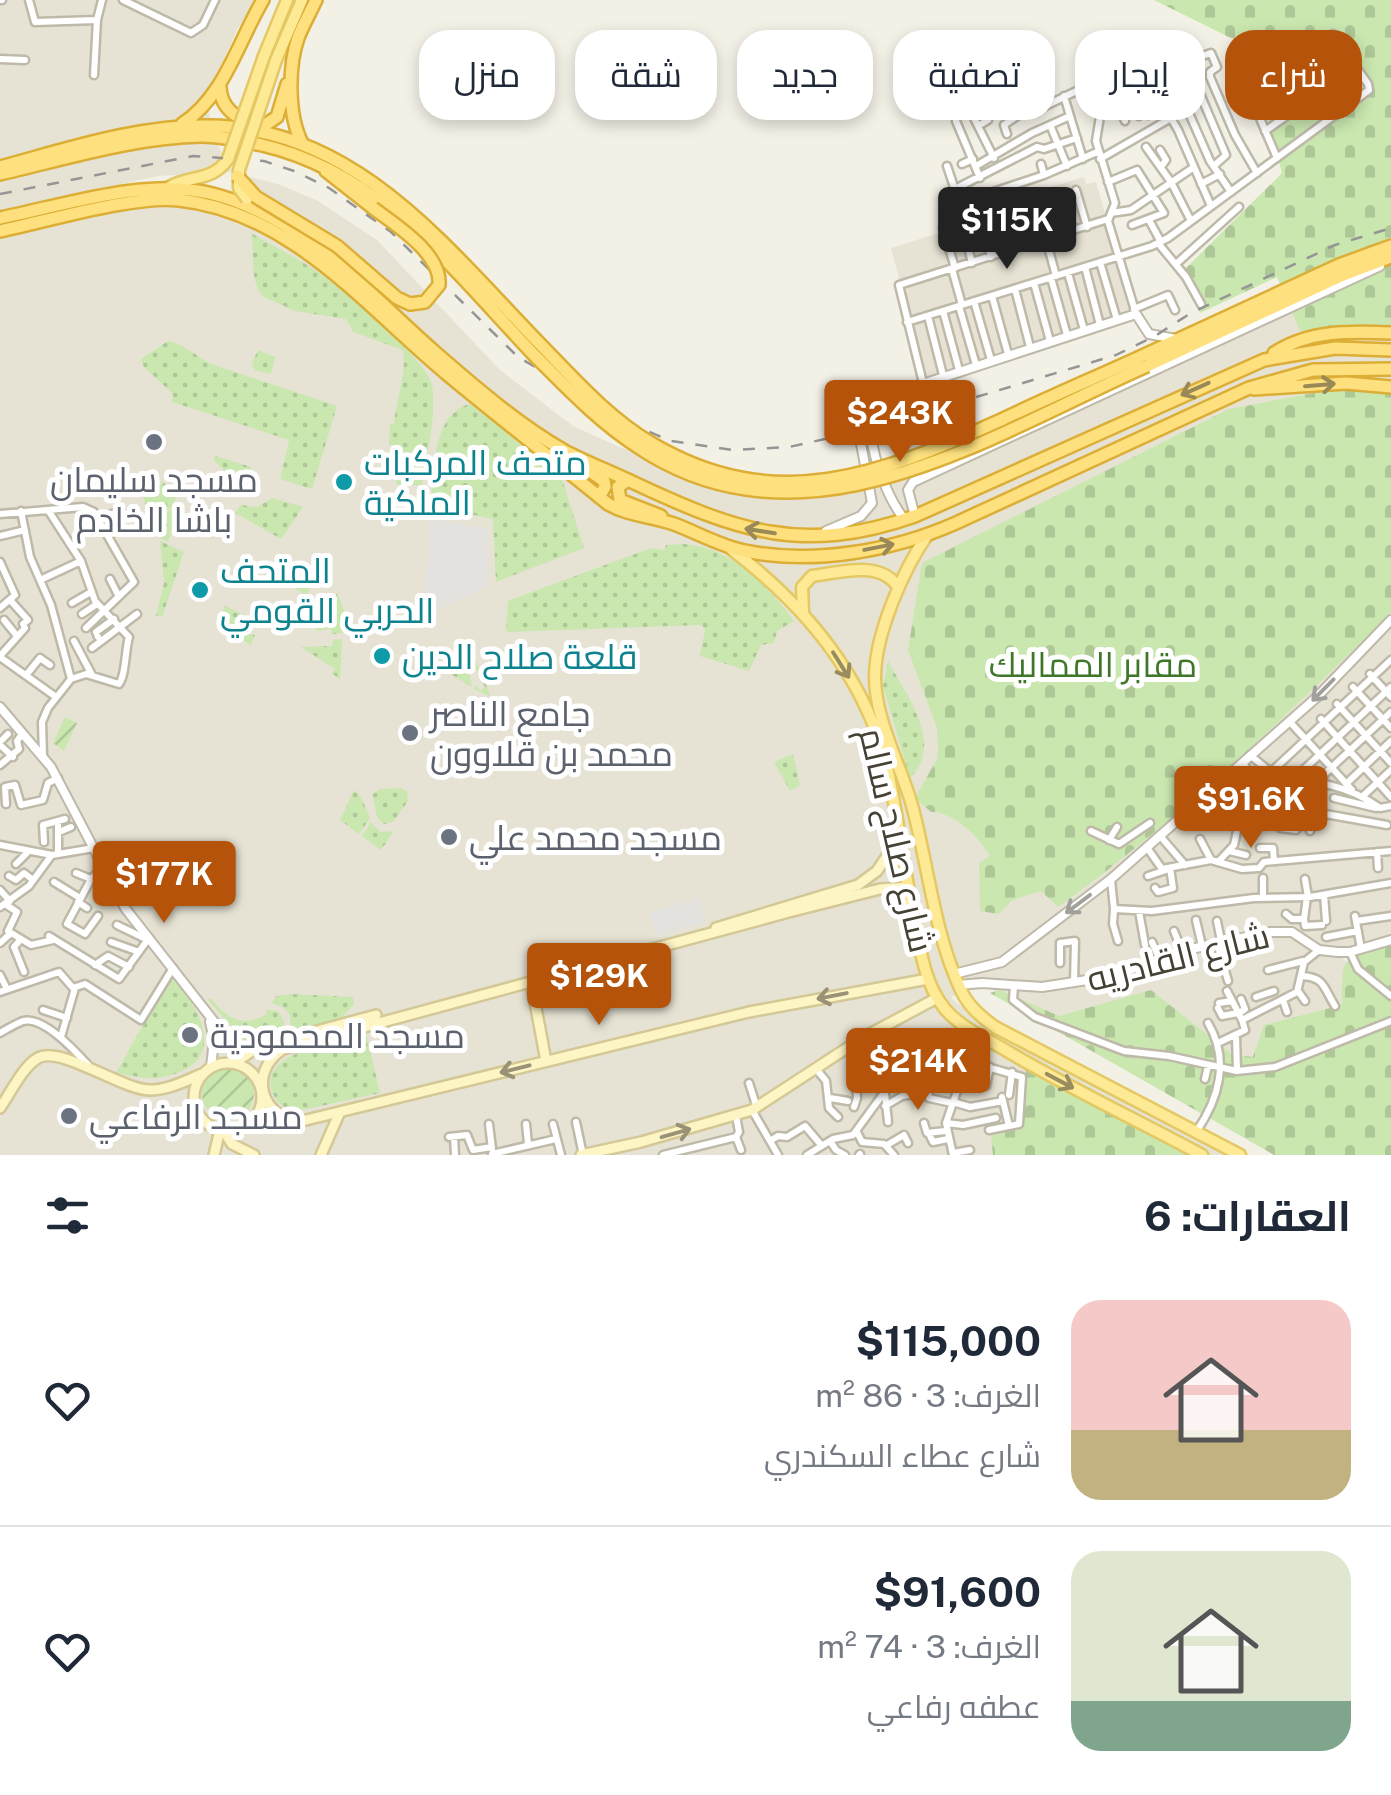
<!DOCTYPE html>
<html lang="ar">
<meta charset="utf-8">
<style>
:root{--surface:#fff;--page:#f6f6f7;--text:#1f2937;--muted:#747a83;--line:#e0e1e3;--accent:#b45309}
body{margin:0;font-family:"Public Sans",Cairo,sans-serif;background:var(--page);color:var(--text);direction:rtl;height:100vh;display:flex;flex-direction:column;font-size:38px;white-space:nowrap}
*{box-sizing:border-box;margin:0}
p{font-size:32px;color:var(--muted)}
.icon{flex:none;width:55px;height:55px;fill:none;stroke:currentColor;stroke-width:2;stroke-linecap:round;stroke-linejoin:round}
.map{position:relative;height:1155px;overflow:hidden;direction:ltr}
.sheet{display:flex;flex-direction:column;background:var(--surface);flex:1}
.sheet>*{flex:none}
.guide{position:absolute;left:30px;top:30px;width:1332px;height:90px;direction:rtl;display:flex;gap:20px}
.price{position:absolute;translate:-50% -85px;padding:0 22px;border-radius:10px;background:var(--accent);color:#fff;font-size:32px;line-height:65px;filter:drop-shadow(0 2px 5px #0008)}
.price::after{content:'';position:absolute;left:50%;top:60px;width:30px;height:22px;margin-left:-15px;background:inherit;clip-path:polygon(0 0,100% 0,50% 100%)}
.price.current{background:#222;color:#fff}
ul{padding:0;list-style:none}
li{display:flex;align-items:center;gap:30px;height:250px;padding:0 40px}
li+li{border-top:2px solid var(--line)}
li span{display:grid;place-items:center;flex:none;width:280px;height:200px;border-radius:30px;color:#555}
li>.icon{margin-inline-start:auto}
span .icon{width:120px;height:120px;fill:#fffc;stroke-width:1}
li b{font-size:42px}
h2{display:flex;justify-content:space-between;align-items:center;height:120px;padding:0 40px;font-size:42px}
.pill{padding:0 35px;border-radius:30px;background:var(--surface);box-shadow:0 5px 15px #0003;font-size:35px;line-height:90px}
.pill.current{background:var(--accent);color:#fff}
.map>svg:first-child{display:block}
.residential{fill:#e7e3d4}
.grass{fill:url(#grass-dots)}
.cemetery{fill:url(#cemetery-stones)}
.garden{fill:url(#garden-furrows)}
.parking{fill:#e4e2de}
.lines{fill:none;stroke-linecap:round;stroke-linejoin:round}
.minor-casing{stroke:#beb9a9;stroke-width:11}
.tertiary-casing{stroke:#beb9a9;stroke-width:12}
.secondary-casing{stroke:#d3c896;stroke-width:14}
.primary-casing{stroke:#e3c864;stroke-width:15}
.trunk-casing{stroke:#dcae36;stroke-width:16}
.minor{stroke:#fff;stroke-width:6}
.tertiary{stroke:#fff;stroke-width:8}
.secondary{stroke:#fef5c5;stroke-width:9}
.primary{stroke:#fee994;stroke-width:10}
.trunk{stroke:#fee17e;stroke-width:11}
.rail{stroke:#959595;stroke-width:2.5;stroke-dasharray:12 12;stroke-linecap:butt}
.primary-bridge-casing{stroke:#e3c864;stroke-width:15;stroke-linecap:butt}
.trunk-bridge-casing{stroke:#dcae36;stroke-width:16;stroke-linecap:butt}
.primary-bridge{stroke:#fee994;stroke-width:10}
.trunk-bridge{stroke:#fee17e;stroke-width:11}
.oneway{stroke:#998956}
.oneway2{stroke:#998d60}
.oneway3{stroke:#a2a09a}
.oneway4{stroke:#999276}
.worship-dot{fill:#6b7280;stroke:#fff;stroke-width:4}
.culture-dot{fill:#0f9aa8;stroke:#fff;stroke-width:4}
.labels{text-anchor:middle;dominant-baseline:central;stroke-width:10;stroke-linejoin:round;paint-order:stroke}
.culture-label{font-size:35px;fill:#0d838f;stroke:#fff;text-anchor:start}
.worship-label{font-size:35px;fill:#5b616d;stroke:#fff;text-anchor:start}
.park-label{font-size:35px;fill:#3f7729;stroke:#fff}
.street-label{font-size:35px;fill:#464135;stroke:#fff}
</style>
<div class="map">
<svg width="1391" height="1155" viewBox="0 0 1391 1155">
<defs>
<pattern id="grass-dots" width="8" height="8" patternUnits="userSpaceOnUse" patternTransform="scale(2.5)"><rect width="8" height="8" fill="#c9e7af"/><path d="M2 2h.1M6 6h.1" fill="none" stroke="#aec797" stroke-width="1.8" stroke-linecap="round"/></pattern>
<pattern id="cemetery-stones" width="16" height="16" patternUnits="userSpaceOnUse" patternTransform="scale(2.5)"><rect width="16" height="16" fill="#c9e7af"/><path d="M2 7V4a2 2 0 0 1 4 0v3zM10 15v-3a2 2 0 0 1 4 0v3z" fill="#aec797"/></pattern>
<pattern id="garden-furrows" width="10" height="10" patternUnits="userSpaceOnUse" patternTransform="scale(2.5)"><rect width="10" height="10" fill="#c9e7af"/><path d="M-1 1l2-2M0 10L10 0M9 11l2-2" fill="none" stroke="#aec797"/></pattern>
</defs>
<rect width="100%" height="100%" fill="#f3f0e6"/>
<path class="residential" d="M0,0H258L238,28L212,85L208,107L213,136L232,172L158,176L0,211Z
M239,174L281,185L318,201L377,240L500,370L573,426L619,447L712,478L848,486L969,443L1391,250V940L1338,955L1391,995L1277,1067L1104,1046L975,981L951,998L980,1020L1242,1155H0V224L155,190L172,189L230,203Z
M1084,177L1086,184L1096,182L1135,316L924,385L895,285L900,282L891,248L942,232L941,225L1036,196L1035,192Z"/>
<path class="grass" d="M251,233C274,246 297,258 318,272C341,288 428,361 432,385C437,416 426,455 422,485H397L395,447L389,444L390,424H394C396,398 407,375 403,350L353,332L346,319L295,311L262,296C248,275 256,256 251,233Z
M168,341C186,344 199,360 217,366L337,406L312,489L280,479L289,440L172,402L173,394L144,367L141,359Z
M258,350L275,357L272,372L268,374L255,370L252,363Z
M470,404L561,476L584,548L496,582L493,519L432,506C433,472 433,412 470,404Z
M216,456L251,467V473L243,475L244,485H252L253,493L243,491L214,460Z
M161,481L172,488L176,498L172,507L163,514L164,522L165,514L180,503L168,542L157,536L155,526L151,527L140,483L149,482L150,486L161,485Z
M273,498L303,507L281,539L235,513L241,505L257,507Z
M160,541L184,552L162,617L156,616L164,583Z
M683,544C729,546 768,585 794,621L777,631L774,643L761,645L749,671L700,656L705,630L701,625L506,632L508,601L651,548L664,550L666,545Z
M291,568L314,581L306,595L283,581Z
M337,593L344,610L343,633L332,634L331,629L316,631Z
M225,606L252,619L243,621L240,626L241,633L255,635L251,645L234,635L227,615L222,612Z
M342,639L340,680L332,673L335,669L301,647L332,646L333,640Z
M472,653L490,694L489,696L474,689L476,685L481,691L485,687L475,666L469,673L472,687L446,671L442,664Z
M888,661C906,695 945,744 910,778L883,686Z
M793,754L800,785L790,791L774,762Z
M400,788L407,791L408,801L393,822L384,824L378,819L372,795L380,789Z
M354,790L361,797L370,818L359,834L340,820Z
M371,822L380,832L394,831L381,850L362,836Z
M170,977C208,1014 228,1069 156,1078C143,1079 129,1075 116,1073Z
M291,994L353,997L354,1004L342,1018L290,1032V1015L283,1007L272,1003L276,996Z
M211,998C227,1019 242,1028 267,1014L266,1010L278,1011L284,1021C281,1039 260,1042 245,1042L208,1000Z
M366,1033L380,1093L298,1111C287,1109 278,1105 273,1094C255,1052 339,1041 366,1033Z"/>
<path class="cemetery" d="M1154,0H1391V328L1336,326L1300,331L1277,277L1200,313L1183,271L1282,173L1249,47Z
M1368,388L1391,392V613C1285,717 1179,820 1058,907L1041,891L1012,900L999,914L980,911L979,863L990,856C980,838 953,811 931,812L915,798L937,759L938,748L937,728L908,650L922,563L1229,409L1334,389Z
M1391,945V1155H1274L990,993L999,990L1059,1016L1151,990L1233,1055L1253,1057L1264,1025L1342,1005C1342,952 1342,959 1391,945Z
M1026,1070L1192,1155H993L990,1127L1024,1121Z"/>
<path class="garden" d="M65,717L77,723L64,751L53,743Z
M202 1094a26 26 0 1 1 52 0a26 26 0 1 1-52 0Z"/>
<path class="parking" d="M430,519L488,528L487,588L429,613L425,609V594Z
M699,898L706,922L656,936L649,912Z"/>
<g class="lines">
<defs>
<path id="minor" d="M0,0H2
M29,0L35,22L97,20
M123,0L191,33L203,25L215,0
M1162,38L1176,66
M1141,40L1158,78
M1244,58L1256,109L1277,158
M0,59L25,60
M1186,61L1226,155L1215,165
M1171,72L1210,161L1231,192
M94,75L97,20L102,0
M1232,81L1248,75
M1145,84L1152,99L1159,98L1178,130L1211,206
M1138,87L1132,77L1142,71
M1035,88L1046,105
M1123,94L1139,116
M1064,96L1083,159
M1114,98L1125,121
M1102,104C1138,86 1174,65 1211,53L1217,67L1210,72V77L1235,135L1257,173
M1256,109L1277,96
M972,114L994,158
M1148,115L1163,105
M956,121L980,178
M1050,125L1067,166
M978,126L988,120L987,114L1030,83
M1265,131L1328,87
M1007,134L1004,125L1033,105L1039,109L1091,84
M1146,147L1171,182L1191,221
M1160,150L1166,160L1161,167
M1100,159L1171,118
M962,164L973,159
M1041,164L1044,175
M947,166L959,202
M976,166L1032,133L1070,116
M1108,182L1137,170L1164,213L1132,225
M1201,184L1220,174
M955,189L1037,147L1044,149L1077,138
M1076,190L1087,227
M1034,195L1056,276
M1057,195L1068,233
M1018,206L1028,246
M1000,212L1011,251
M1111,213L1131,210L1194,167
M981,218L991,257
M1149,220L1161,242
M943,228L955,268
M1158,243L1186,277L1201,304
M1100,262L1117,320
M972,263L957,204L1044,175L1097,152
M1176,264L1239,207
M1085,267L1100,325
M952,269L962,305
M1068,273L1084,330
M1051,278L1067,335
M1034,283L1050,341
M1015,289L1030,347
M992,296L1008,354
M974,301L991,360
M959,306L976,365
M1134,309L1168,295L1175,310
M943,311L959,370
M1136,314L1108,221L1115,203L1096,141L1102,104L1086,74L1122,48L1144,39
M928,316L943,375
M907,322L1152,246L1168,238L1369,90L1368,84L1333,34
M923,383L899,285L1108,219
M21,511L30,557L51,605L71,679
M0,514L83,507L94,512L134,582L86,628
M98,519L121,511
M0,536L25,530
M0,562L15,595L0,608
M110,579L118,595
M40,580L81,561
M72,603L91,592
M82,614L97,604
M4,620L17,636
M98,637L96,632L114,619
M74,641L92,675
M92,648L137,614
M0,656L25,628L23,624L28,620L10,600
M0,657L56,697
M27,674L40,658L50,665
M1370,674L1391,697
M1353,687L1391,728
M1337,704L1391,763
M1321,719L1391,797
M1289,721L1352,790
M0,742L8,734
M0,745L13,757
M1250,755L1279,779C1315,780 1350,786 1380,808L1391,806
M43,756L42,722L48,708L71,679L86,674L119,684C126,675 125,650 129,637L95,601L81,561L48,510
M0,765L19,749L17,741L22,734
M1271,772L1391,660
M1275,776L1276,810
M1297,776L1391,687
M1316,782L1391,712
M1346,784L1391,741
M1364,795L1391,770
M1275,796L1286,794L1290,800L1298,802
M1334,798L1376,808
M6,804L5,787L15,785L21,805L43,800L48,783L58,778
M1195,805L1210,823L1224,816L1231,824L1247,818L1245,785L1250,776L1243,762
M1303,810L1307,779
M1247,818L1249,824L1264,823
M58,822V854
M1273,822L1283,821L1287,795
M1280,828L1296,830L1303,810L1387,825
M1091,831L1119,844L1150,823
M1310,831L1313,812
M59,832L71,827
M1161,837L1185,865
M1200,839L1211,860
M1109,840L1117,827
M44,842L43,825L65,819
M0,845L52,855L94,848
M1260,848H1273L1274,861
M1148,849L1162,869L1211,860L1242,869L1259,868L1264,862L1391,851
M1229,851L1246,855
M1377,852L1378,868
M1218,862L1234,845L1239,822
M16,864L27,853
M76,873L91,879
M9,876L16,880L24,873L33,880
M1148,876L1166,870
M1263,878V898
M1305,879L1308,897
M1111,880L1114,909L1152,911L1254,898L1310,897L1391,883
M54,882L80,898
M1155,888L1158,892L1173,888L1170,868
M0,890L10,901
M1324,895L1326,921
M78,902L87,908
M5,904L17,912L8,931L31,945L53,940
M0,907L29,886L51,856
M1114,909L1113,924L1118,941
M1139,911L1145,945
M1286,914L1292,919H1304L1305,926L1322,925
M98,916L85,934L67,924L91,879L103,867
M1355,916L1361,949
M1304,919L1307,897
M1196,920L1202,946
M1217,921L1221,941
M1356,921L1391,916
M117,925L148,940
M1174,931L1182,951
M49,936L119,979L149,938
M1326,937L1358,931
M21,939L14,947L24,972
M111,942L139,952
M1152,942L1160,960
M0,943L11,933
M1217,943L1228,981
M1350,952L1358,969L1391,996
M1060,963V943L1075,941L1074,982
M95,965L108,956L129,967
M1268,970L1303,961
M0,975L7,989
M1301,976C1325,977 1323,987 1335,1006
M1014,986L1013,1000L1035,1017L1124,1051L1169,1056L1237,1071L1275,1067L1391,1021
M1227,991L1242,1020
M1298,991L1305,1001
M0,992L59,972L73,988L85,984L141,1020L173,968
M1256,997L1274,991
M1283,1000L1287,1012
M1219,1003L1232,1001
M1218,1008L1222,1016L1238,1013
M43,1010L67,1018
M1238,1014L1245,1009L1241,999
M0,1033C7,1029 15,1024 23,1021C44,1016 76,1052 89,1066
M1236,1035L1237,1071
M61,1037L75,988
M1218,1043L1245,1030L1242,1020L1297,992L1304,962L1319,950
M852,1045L856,1059L945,1042L972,1047
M881,1055L888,1122
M967,1061L1022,1077L1019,1124L989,1130
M817,1070L826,1081L829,1108L838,1117
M1205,1079L1208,1066
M749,1083L757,1108
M927,1085L929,1098L952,1103
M986,1086L990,1067
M1009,1095L1012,1072
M1002,1097L1009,1126
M830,1098L848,1101
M953,1102L970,1107L1003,1101
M885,1106L902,1096L913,1094
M854,1107L857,1098L855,1059
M752,1110L778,1155
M576,1122L583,1155
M924,1123L927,1133L945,1131
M946,1123L963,1125L996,1118
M489,1124L492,1149
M526,1124L528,1144
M553,1124L561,1155
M857,1132L862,1142L884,1144L894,1155
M1196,1132C1219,1099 1230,1060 1208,1023
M930,1136L933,1142L948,1139
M449,1137L467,1135L473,1150L492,1147
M454,1137L455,1155
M736,1137L741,1150
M770,1141L778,1136L787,1137L805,1126L822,1146
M830,1141L836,1150L845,1155
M887,1145L904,1135L908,1143
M953,1153L970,1150
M492,1154L556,1139
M663,1155L736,1137L739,1132L736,1116
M807,1155L833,1139L853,1135L883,1094
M859,1155L860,1154
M953,1155L946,1123L977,1033"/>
<path id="tertiary" d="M861,411L870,417C869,449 885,494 904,519
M915,516L908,490L913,482L1380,266
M826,531L861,516L872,503L857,422L861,411L871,401L1136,314L1149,334L1176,339
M0,707L51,767L125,908L230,1042L234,1063
M954,974L1002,962L1111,879L1317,697L1391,620
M958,985L982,983L1042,987L1113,976L1182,951L1269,932H1292L1319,950L1338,952H1350L1391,940
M210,1022L214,1040L211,1067"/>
<path id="secondary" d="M908,887L880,889L789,912L283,1049C246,1073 262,1123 306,1120L749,1012L928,979
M716,928L858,885L877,871L899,838
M531,981L546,1061
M234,1063L258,1047L376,1015
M194 1097a34 34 0 1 1 68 0a34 34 0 1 1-68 0Z
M0,1108C10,1094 23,1066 38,1058C60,1045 122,1090 150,1090C168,1090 185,1081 202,1074
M223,1130L232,1144L254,1155
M214,1155L220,1130
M321,1155L339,1114
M581,1155L641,1142L752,1110L864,1037L937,998"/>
<path id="primary" d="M264,56L287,0
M276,60L302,0
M169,187C190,175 212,182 228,159
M928,534C904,568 875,634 875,677C875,721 902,767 913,809C928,866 935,935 960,988C967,1005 980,1016 995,1027L1240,1155
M731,549C802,603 861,672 885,759C897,806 901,854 911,901C919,937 921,980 945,1009C960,1027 987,1039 1007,1051C1071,1089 1137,1120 1202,1155
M803,611L802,587L812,576C841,572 880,560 898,587"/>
<path id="trunk" d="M220,87C221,112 242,122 265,125L277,117L287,84
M182,124C224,97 238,42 263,0
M302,143C288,116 288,67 298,38C303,25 310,13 316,0
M0,167C67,149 139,125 209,126C357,127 449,251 543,347
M326,171L373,208
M0,174C65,159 135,137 202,136C223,136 242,141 262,145C382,173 453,270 535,356
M0,218C65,205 145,178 209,193C304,216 366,292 436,353C475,387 518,424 563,450C585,462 609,471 632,482C735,530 801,556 915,516L1264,360L1335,348L1391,350
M0,231C48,221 133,195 179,200C292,212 367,308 448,375C501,419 555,461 608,504C629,516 651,516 674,524C698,533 720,546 745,551C813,565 893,551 956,523L1249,388L1313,370L1391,369
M1274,353C1309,330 1351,331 1391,333
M1140,357L1339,265L1391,246
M1147,366L1343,275L1391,257
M1254,389L1346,383L1391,387
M573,459L604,481L605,487L599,497
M628,480L618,487L620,500L661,516"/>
</defs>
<use href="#minor" class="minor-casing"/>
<use href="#tertiary" class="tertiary-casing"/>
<use href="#secondary" class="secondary-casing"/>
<use href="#primary" class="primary-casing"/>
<use href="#trunk" class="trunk-casing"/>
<use href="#minor" class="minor"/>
<use href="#tertiary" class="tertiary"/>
<use href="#secondary" class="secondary"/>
<use href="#primary" class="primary"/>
<use href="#trunk" class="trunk"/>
<path class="rail" d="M0,194L193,156L264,161L294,171L329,188L391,232L518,357L640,428L671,441L732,450L789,447L870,429L1116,355L1155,336L1191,313L1335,245L1391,228"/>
<defs>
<path id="primary-bridge" d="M228,159L264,56
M247,199L239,188V170L276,60"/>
<path id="trunk-bridge" d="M237,176L256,197L337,246L397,298L410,304L425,302L439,285C442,254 396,225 373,208
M543,347C576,381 610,419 651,443C776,517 881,474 1001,420C1047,398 1094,378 1140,357
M535,356C567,388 599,422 638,447C806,559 990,435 1147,366"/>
</defs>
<use href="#primary-bridge" class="primary-bridge-casing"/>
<use href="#trunk-bridge" class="trunk-bridge-casing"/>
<use href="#primary-bridge" class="primary-bridge"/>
<use href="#trunk-bridge" class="trunk-bridge"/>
</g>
<defs><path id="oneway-shaft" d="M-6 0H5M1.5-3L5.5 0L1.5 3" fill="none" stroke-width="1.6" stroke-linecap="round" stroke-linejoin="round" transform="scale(2.5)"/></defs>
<g class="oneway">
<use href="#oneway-shaft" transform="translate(1320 385) rotate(-5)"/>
<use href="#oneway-shaft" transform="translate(1195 389) rotate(156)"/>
<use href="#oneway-shaft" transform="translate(760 531) rotate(-171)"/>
<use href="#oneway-shaft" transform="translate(879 547) rotate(-11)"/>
</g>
<g class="oneway2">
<use href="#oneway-shaft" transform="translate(841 665) rotate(58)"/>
<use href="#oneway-shaft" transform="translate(1060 1081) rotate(28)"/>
</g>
<g class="oneway3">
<use href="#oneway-shaft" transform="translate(1323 690) rotate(135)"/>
<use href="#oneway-shaft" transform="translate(1078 904) rotate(143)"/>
</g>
<g class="oneway4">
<use href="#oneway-shaft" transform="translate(832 996) rotate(169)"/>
<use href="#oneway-shaft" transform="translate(515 1069) rotate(166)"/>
<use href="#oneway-shaft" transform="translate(676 1133) rotate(-16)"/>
</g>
<g class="worship-dot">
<circle cx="154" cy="442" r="10"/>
<circle cx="410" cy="733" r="10"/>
<circle cx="449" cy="837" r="10"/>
<circle cx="190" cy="1035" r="10"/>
<circle cx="69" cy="1116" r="10"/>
</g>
<g class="culture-dot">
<circle cx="344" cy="482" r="10"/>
<circle cx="200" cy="590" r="10"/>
<circle cx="382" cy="656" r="10"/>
</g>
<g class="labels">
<g class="culture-label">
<text x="364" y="462">متحف المركبات<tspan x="364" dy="40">الملكية</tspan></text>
<text x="220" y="570">المتحف<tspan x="220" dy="40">الحربي القومي</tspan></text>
<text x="402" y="656">قلعة صلاح الدين</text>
</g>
<g class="worship-label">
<text x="154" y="479" text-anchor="middle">مسجد سليمان<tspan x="154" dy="40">باشا الخادم</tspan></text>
<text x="430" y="713">جامع الناصر<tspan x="430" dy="40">محمد بن قلاوون</tspan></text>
<text x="469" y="837">مسجد محمد علي</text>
<text x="210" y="1035">مسجد المحمودية</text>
<text x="89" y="1116">مسجد الرفاعي</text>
</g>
<g class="park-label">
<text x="1093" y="664">مقابر المماليك</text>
</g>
<g class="street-label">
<text transform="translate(897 840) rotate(77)">شارع صلاح سالم</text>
<text transform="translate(1178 957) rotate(-14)">شارع القادريه</text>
</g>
</g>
</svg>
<b class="price current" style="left:1007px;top:272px">$115K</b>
<b class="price" style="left:900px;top:465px">$243K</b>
<b class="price" style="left:1251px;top:851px">$91.6K</b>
<b class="price" style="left:164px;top:926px">$177K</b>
<b class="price" style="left:599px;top:1028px">$129K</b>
<b class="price" style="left:918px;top:1113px">$214K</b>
<div class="guide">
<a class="pill current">شراء</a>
<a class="pill">إيجار</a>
<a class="pill">تصفية</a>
<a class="pill">جديد</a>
<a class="pill">شقة</a>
<a class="pill">منزل</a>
</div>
</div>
<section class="sheet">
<h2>العقارات: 6<svg class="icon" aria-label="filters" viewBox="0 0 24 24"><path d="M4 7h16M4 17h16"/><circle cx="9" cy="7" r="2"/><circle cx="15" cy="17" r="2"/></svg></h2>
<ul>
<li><span style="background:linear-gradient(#f6c9c9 65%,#c2b280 0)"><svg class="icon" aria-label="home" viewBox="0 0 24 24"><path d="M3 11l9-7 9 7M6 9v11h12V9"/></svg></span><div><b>$115,000</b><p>الغرف: 3 · 86 m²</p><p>شارع عطاء السكندري</p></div><svg class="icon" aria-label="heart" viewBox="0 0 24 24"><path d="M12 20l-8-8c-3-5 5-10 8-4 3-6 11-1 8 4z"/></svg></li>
<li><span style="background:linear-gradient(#dfe7d0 75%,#7fa58c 0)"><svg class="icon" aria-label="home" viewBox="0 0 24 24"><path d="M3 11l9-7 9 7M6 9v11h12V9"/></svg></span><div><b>$91,600</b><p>الغرف: 3 · 74 m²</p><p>عطفه رفاعي</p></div><svg class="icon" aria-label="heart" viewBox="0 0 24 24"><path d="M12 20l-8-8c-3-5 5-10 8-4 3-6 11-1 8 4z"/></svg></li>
</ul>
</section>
